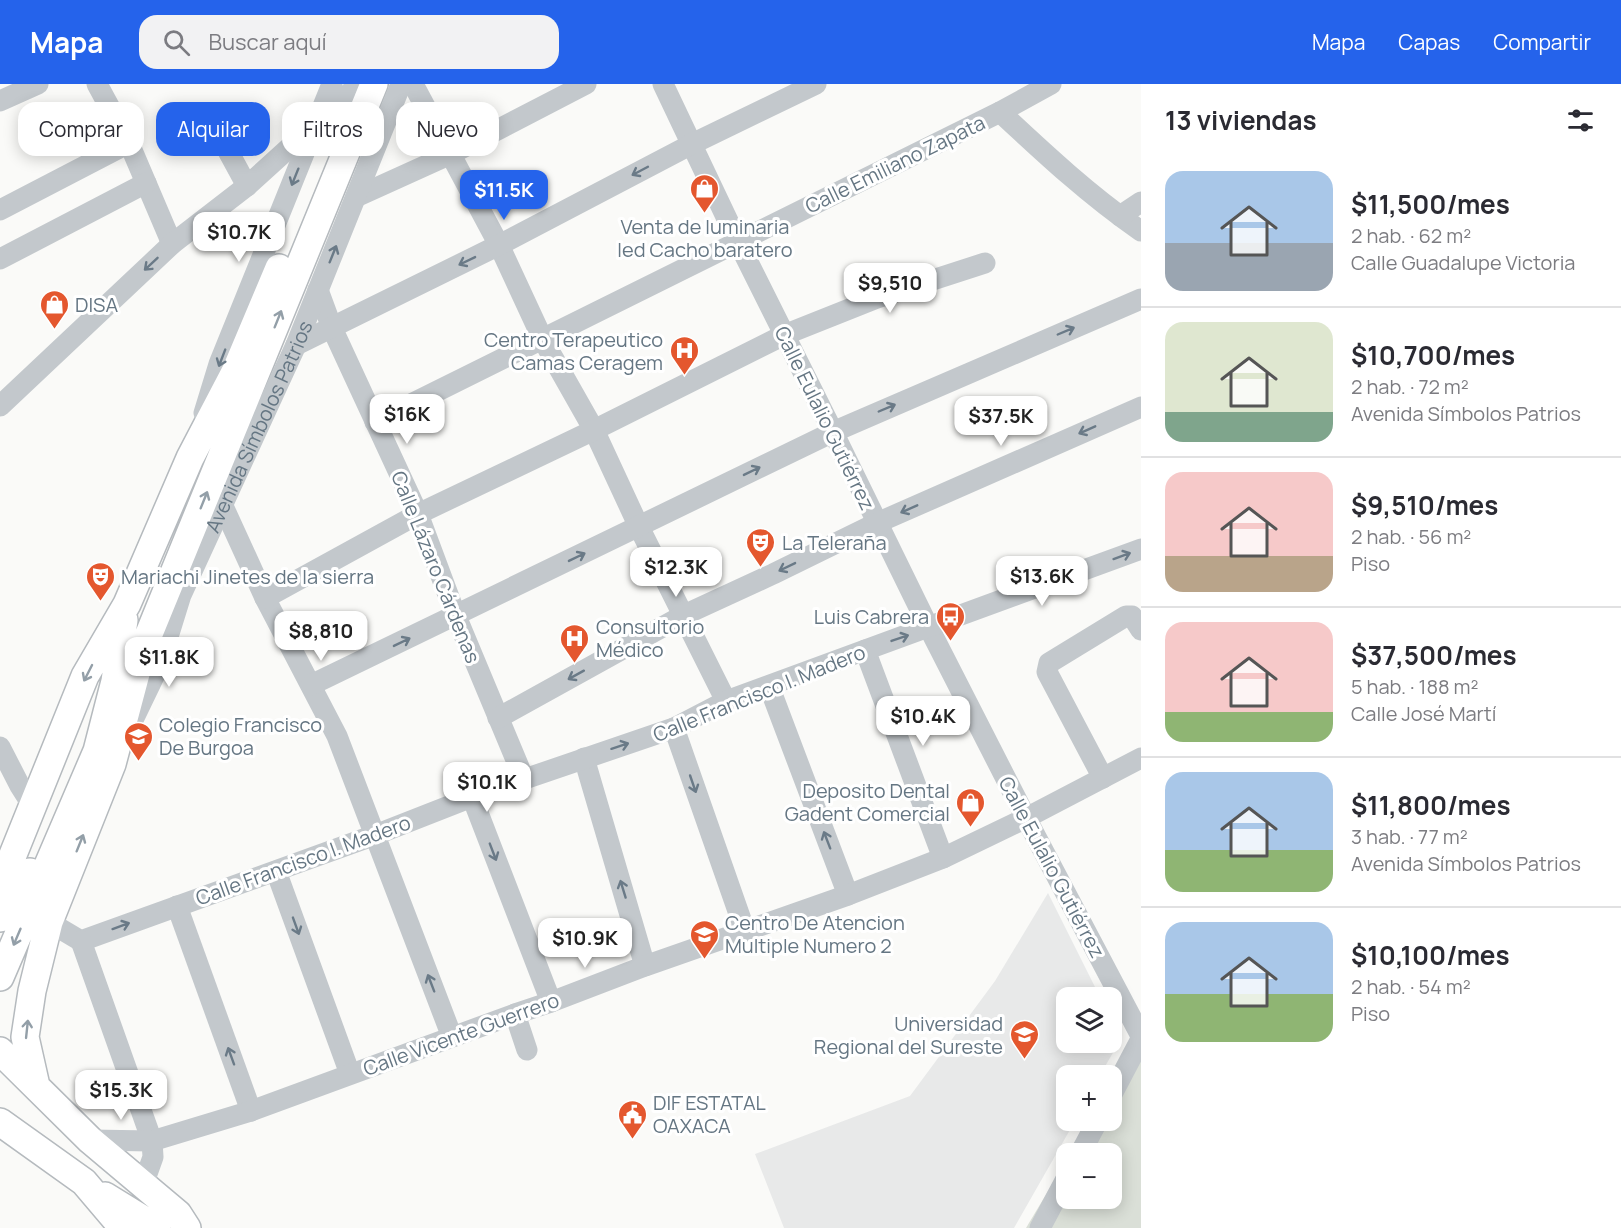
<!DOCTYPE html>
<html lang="es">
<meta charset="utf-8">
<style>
:root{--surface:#fff;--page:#f2f2f3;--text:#2b2b33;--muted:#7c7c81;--line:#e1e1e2;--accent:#2563eb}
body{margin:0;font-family:Manrope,sans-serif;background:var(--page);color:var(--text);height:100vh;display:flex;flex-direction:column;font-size:22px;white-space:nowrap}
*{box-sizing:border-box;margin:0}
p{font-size:20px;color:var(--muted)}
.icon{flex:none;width:33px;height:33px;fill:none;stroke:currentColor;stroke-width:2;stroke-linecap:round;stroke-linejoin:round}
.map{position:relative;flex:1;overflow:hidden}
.details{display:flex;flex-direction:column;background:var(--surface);width:480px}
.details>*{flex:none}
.guide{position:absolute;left:18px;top:18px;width:570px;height:54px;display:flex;gap:12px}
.controls{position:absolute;left:1056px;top:903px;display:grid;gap:12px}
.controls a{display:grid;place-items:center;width:66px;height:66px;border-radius:12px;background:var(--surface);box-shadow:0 3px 15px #0003;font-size:30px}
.price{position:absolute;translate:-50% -51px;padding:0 14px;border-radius:12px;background:#fff;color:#222;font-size:20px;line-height:39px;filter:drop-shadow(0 2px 3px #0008)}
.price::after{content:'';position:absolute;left:50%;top:36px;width:18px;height:14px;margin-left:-9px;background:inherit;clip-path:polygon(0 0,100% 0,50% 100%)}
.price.on{background:var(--accent);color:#fff}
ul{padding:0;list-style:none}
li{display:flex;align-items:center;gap:18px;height:150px;padding:0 24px}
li+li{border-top:2px solid var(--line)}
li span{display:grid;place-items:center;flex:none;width:168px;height:120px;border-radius:18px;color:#555}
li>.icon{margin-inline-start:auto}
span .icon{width:72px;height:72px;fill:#fffc;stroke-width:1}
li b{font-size:26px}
h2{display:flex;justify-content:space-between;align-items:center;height:72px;padding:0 24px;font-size:26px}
.chip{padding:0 21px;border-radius:18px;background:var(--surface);box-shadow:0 3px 15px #0003;font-size:21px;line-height:54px}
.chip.on{background:var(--accent);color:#fff}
header{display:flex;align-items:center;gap:36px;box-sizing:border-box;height:84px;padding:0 30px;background:var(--accent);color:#fff}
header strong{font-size:28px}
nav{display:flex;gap:33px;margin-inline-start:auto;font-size:21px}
.search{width:420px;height:54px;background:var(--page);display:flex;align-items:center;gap:15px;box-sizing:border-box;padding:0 21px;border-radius:18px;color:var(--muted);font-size:22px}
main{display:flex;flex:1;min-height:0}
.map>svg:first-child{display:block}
.built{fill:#e8e9e9}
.green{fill:#dadfd7}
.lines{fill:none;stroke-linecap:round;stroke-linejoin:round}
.major-casing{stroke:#b5babe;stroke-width:30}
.minor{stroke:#c3c8cc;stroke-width:21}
.major{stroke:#fff;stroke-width:27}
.oneway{stroke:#6a7a87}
.oneway2{stroke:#939fa8}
.labels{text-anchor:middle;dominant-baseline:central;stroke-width:6;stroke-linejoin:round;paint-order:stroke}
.street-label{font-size:20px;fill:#657683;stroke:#fff}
.poi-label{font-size:20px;fill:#657683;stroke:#fff;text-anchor:start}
</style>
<header>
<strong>Mapa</strong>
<div class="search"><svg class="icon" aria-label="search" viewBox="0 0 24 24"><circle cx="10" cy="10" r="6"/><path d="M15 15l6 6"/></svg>Buscar aquí</div>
<nav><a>Mapa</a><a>Capas</a><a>Compartir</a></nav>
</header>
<main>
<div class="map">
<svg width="1141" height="1144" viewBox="0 0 1141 1144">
<rect width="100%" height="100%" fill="#fafaf8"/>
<path class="built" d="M1048,809L1100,913L1066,914V958H1112V936L1121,955L1100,991L1066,992V1036L1075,1037L1014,1144H784L755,1070L910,1012L995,897Z"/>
<path class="green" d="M1141,955V1144H1026L1066,1077V1114H1112V1070L1071,1069L1091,1037L1112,1036V1003Z"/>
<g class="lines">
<defs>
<path id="major" d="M0,803L85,592L127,520L190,374L236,286L279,184
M0,834L26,799L30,788
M0,893L97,667L115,597L124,536
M0,967L90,1056L178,1130L187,1144
M36,1002L25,953L32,907L49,838L112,680L142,567L374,0
M0,1038L84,1098L123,1144
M105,1112L157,1144"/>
</defs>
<use href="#major" class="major-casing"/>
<g class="minor">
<path d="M97,0L129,59L172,160"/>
<path d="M413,0L499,161L543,256L594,346L639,443L726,617"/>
<path d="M663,0L738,158L833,348L929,544L1026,734L1141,952"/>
<path d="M0,17L38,0"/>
<path d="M1000,28C1045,70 1090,112 1141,147"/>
<path d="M216,45L247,102"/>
<path d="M356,113L451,70L586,0"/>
<path d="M0,126L129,59"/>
<path d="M1120,132L1141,118"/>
<path d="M0,175L146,99"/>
<path d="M318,206L332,244L418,430L456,532L524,695"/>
<path d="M296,261L499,161L692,60L816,0"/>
<path d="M0,322L172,160L247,102L354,5"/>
<path d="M204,329L219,280L332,0"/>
<path d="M375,338L1000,28L1051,0"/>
<path d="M223,422L265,514L337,652L452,953"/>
<path d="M265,514L418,430L594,346L784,251L877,214L985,179"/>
<path d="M865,566L943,774"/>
<path d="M311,601L833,348L1141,215"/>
<path d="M769,602L848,811"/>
<path d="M498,634L684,531L773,490L877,439L1141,323"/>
<path id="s1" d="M132,638L159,582L181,511L296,261L401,0"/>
<path d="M674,644L745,847"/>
<path d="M0,663L20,702L32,721"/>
<path d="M584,674L645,882"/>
<path d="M1103,694L1047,588L1049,579L1126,532H1132L1141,546"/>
<path d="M472,713L551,918"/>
<path d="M276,787L350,990"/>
<path d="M177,822L251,1027"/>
<path d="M49,838L81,857L375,751L472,713L674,644L726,617L1141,465"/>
<path d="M81,857L152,1057L153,1073L143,1101"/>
<path d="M515,930L527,966"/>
<path d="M1112,1010L1141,955"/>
<path d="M90,1056L152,1057L251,1027L515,930L551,918L645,882L848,811L943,774L1026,734L1141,674"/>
<path d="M1080,1070L1098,1036"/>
<path d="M1040,1144L1066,1095"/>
</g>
<use href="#major" class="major"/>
</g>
<defs><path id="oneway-shaft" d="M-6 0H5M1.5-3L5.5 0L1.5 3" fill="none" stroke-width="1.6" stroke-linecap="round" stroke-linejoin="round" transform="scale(1.5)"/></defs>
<g class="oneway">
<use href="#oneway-shaft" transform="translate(640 87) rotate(152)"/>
<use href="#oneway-shaft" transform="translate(295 93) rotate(112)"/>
<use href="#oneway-shaft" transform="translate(333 170) rotate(-68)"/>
<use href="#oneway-shaft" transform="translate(467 177) rotate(154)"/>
<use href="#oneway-shaft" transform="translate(151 180) rotate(137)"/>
<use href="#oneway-shaft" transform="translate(1066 247) rotate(-23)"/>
<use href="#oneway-shaft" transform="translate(222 274) rotate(111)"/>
<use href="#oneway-shaft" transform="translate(887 324) rotate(-23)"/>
<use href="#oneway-shaft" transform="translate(1087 346) rotate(156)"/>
<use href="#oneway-shaft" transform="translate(752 387) rotate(-26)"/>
<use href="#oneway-shaft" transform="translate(909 425) rotate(156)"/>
<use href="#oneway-shaft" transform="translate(1122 472) rotate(-20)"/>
<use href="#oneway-shaft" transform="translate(577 473) rotate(-26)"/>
<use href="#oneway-shaft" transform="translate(787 483) rotate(154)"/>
<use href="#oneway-shaft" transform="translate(900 554) rotate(-19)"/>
<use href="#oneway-shaft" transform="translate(402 558) rotate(-26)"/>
<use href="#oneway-shaft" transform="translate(576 591) rotate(151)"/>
<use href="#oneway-shaft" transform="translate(620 662) rotate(-18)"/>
<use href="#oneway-shaft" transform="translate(693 700) rotate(71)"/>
<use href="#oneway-shaft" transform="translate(827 756) rotate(-111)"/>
<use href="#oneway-shaft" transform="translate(493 768) rotate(69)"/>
<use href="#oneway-shaft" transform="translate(623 805) rotate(-107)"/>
<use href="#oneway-shaft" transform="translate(121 842) rotate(-20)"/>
<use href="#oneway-shaft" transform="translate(296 842) rotate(70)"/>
<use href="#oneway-shaft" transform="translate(431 899) rotate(-111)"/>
<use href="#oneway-shaft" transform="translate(231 972) rotate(-110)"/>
</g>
<g class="oneway2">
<use href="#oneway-shaft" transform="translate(278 235) rotate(-68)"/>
<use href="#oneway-shaft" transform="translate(204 416) rotate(-68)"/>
<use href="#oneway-shaft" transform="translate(88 589) rotate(117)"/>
<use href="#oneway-shaft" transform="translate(80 759) rotate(-68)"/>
<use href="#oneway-shaft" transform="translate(17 853) rotate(113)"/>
<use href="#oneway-shaft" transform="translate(27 945) rotate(-84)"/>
</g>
<defs>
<symbol id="shop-pin" viewBox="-11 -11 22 30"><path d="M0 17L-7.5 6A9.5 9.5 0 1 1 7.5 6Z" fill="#e4572e" stroke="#fff"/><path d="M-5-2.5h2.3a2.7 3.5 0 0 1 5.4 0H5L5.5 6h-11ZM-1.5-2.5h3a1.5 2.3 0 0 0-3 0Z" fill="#fff"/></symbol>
<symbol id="hospital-pin" viewBox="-11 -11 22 30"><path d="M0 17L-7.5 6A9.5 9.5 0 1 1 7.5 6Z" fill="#e4572e" stroke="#fff"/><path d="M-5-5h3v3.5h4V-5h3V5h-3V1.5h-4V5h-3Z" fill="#fff"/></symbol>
<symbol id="theatre-pin" viewBox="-11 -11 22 30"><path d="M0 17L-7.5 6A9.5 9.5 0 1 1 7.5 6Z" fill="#e4572e" stroke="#fff"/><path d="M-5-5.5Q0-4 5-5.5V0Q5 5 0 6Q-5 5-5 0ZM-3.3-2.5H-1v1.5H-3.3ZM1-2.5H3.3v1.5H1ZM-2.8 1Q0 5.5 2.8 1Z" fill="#fff"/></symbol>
<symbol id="bus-pin" viewBox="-11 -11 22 30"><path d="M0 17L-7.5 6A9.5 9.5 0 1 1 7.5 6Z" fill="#e4572e" stroke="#fff"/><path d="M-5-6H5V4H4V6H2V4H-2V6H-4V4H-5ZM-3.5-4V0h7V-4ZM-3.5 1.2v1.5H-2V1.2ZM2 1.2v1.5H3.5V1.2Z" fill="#fff"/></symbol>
<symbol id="school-pin" viewBox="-11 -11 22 30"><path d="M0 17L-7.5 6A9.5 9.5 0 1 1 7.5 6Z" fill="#e4572e" stroke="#fff"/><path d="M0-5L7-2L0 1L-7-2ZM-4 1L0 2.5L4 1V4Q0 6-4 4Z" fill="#fff"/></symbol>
<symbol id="university-pin" viewBox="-11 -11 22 30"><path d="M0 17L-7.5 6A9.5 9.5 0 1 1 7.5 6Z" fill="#e4572e" stroke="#fff"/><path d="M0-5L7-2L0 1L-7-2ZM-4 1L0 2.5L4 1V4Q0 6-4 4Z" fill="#fff"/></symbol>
<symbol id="civic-pin" viewBox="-11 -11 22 30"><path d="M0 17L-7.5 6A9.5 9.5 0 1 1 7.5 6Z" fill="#e4572e" stroke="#fff"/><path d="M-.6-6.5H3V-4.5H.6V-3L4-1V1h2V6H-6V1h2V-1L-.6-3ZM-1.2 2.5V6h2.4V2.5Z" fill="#fff"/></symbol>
</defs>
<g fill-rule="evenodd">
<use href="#shop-pin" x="688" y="88" width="33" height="45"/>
<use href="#shop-pin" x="38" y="204" width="33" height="45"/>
<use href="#hospital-pin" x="668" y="250" width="33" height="45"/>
<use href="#theatre-pin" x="744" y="442" width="33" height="45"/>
<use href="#theatre-pin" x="84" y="476" width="33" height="45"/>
<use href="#bus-pin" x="934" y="516" width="33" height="45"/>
<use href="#hospital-pin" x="558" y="538" width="33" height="45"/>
<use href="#school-pin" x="122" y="636" width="33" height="45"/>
<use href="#shop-pin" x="954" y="702" width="33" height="45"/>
<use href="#school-pin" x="688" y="834" width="33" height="45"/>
<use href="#university-pin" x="1008" y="934" width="33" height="45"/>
<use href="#civic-pin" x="616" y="1014" width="33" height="45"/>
</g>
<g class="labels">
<g class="street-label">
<text transform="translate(895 80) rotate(-26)">Calle Emiliano Zapata</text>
<text transform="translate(825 334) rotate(64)">Calle Eulalio Gutiérrez</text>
<text stroke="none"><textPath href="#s1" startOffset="322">Avenida Símbolos Patrios</textPath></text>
<text transform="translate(436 483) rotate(68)">Calle Lázaro Cárdenas</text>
<text transform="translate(759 609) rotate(-22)">Calle Francisco I. Madero</text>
<text transform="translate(303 776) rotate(-20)">Calle Francisco I. Madero</text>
<text transform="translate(1052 783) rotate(62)">Calle Eulalio Gutiérrez</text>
<text transform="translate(461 950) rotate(-20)">Calle Vicente Guerrero</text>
</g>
<g class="poi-label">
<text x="705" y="142" text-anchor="middle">Venta de luminaria<tspan x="705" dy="23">led Cacho baratero</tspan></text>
<text x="75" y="220">DISA</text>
<text x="663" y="255" text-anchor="end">Centro Terapeutico<tspan x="663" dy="23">Camas Ceragem</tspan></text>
<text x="782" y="458">La Teleraña</text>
<text x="121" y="492">Mariachi Jinetes de la sierra</text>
<text x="929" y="532" text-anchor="end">Luis Cabrera</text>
<text x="596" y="542">Consultorio<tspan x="596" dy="23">Médico</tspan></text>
<text x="159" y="640">Colegio Francisco<tspan x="159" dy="23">De Burgoa</tspan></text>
<text x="950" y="706" text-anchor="end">Deposito Dental<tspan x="950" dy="23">Gadent Comercial</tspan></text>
<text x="725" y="838">Centro De Atencion<tspan x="725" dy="23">Multiple Numero 2</tspan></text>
<text x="1003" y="939" text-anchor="end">Universidad<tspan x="1003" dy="23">Regional del Sureste</tspan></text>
<text x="653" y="1018">DIF ESTATAL<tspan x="653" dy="23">OAXACA</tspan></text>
</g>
</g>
</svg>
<div class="controls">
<a><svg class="icon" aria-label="layers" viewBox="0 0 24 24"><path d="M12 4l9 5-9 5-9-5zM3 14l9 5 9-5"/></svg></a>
<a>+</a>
<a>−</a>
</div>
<b class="price on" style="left:504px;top:137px">$11.5K</b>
<b class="price" style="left:239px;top:179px">$10.7K</b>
<b class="price" style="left:890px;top:230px">$9,510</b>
<b class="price" style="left:407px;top:361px">$16K</b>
<b class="price" style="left:1001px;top:363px">$37.5K</b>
<b class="price" style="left:676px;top:514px">$12.3K</b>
<b class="price" style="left:1042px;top:523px">$13.6K</b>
<b class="price" style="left:321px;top:578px">$8,810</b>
<b class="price" style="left:169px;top:604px">$11.8K</b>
<b class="price" style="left:923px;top:663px">$10.4K</b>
<b class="price" style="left:487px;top:729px">$10.1K</b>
<b class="price" style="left:585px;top:885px">$10.9K</b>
<b class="price" style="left:121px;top:1037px">$15.3K</b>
<div class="guide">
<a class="chip">Comprar</a>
<a class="chip on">Alquilar</a>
<a class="chip">Filtros</a>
<a class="chip">Nuevo</a>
</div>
</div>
<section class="details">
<h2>13 viviendas<svg class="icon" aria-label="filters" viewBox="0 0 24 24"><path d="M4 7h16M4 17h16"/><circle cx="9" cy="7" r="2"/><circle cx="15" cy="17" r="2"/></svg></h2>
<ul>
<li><span style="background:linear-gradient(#a9c7e8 60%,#9aa5b1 0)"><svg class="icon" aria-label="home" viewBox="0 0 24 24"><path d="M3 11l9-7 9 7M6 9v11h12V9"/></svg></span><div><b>$11,500/mes</b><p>2 hab. · 62 m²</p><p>Calle Guadalupe Victoria</p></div></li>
<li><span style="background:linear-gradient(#dfe7d0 75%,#7fa58c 0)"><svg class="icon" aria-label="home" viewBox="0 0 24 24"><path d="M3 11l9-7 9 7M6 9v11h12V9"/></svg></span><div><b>$10,700/mes</b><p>2 hab. · 72 m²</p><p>Avenida Símbolos Patrios</p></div></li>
<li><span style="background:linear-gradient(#f6c9c9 70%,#b9a48a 0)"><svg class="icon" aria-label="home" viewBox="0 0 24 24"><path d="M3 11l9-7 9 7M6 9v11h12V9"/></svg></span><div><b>$9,510/mes</b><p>2 hab. · 56 m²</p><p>Piso</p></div></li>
<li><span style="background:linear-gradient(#f6c9c9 75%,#8fb573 0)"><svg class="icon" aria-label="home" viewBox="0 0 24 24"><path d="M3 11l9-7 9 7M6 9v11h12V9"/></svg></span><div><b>$37,500/mes</b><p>5 hab. · 188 m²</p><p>Calle José Martí</p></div></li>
<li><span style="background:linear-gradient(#a9c7e8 65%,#8fb573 0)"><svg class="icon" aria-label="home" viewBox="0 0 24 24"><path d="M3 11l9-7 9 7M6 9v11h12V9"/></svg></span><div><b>$11,800/mes</b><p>3 hab. · 77 m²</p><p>Avenida Símbolos Patrios</p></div></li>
<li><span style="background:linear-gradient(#a9c7e8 60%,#8fb573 0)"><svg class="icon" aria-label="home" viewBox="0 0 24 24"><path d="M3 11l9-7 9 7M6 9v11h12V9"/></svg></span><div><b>$10,100/mes</b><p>2 hab. · 54 m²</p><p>Piso</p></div></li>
</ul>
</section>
</main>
